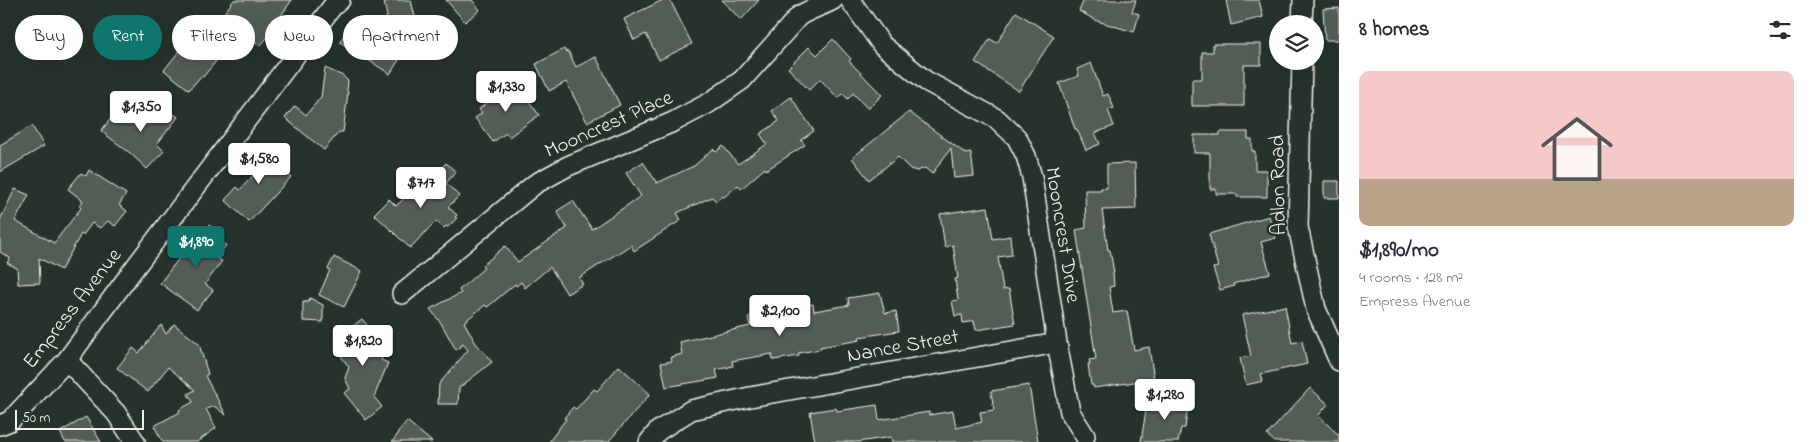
<!DOCTYPE html>
<meta charset="utf-8">
<style>
:root{--surface:#fff;--page:#f2f2f3;--text:#2b2b33;--muted:#7c7c81;--accent:#0f766e}
body{margin:0;font-family:"Indie Flower",sans-serif;background:var(--page);color:var(--text);height:100vh;display:flex;flex-direction:column;font-size:19px;white-space:nowrap}
*{box-sizing:border-box;margin:0}
p{font-size:16px;color:var(--muted)}
.icon{flex:none;width:28px;height:28px;fill:none;stroke:currentColor;stroke-width:2;stroke-linecap:round;stroke-linejoin:round}
.map{position:relative;flex:1;overflow:hidden}
.panel{display:flex;flex-direction:column;background:var(--surface);width:475px}
.panel>*{flex:none}
.hud{position:absolute;left:15px;top:15px;width:475px;height:45px;display:flex;gap:10px}
.fabs{position:absolute;left:1269px;top:15px;display:grid;gap:10px}
.fabs a{display:grid;place-items:center;width:55px;height:55px;border-radius:50%;background:var(--surface);box-shadow:0 5px 20px #0002;font-size:25px}
.scale{position:absolute;left:15px;bottom:12px;width:129px;box-sizing:border-box;padding-left:5px;border:2px solid #f4f1e8;border-top:0;font-size:14px;line-height:18px;white-space:nowrap;color:#f4f1e8;-webkit-text-stroke:4px #26332d;paint-order:stroke}
.price{position:absolute;translate:-50% -42px;padding:0 11px;border-radius:5px;background:#fff;color:#222;font-size:16px;line-height:32px;filter:drop-shadow(0 1px 2px #0008)}
.price::after{content:'';position:absolute;left:50%;top:30px;width:15px;height:11px;margin-left:-8px;background:inherit;clip-path:polygon(0 0,100% 0,50% 100%)}
.price.selected{background:var(--accent);color:#fff}
ul{padding:0;list-style:none}
li{display:grid;align-content:center;gap:10px;height:265px;padding:0 20px}
li span{display:grid;place-items:center;height:155px;border-radius:10px;color:#555}
li>.icon{margin-inline-start:auto}
span .icon{width:90px;height:90px;fill:#fffc;stroke-width:1}
li b{font-size:21px}
h2{display:flex;justify-content:space-between;align-items:center;height:60px;padding:0 20px;font-size:21px}
.chip{padding:0 18px;border-radius:22px;background:var(--surface);box-shadow:0 5px 20px #0002;font-size:18px;line-height:45px}
.chip.selected{background:var(--accent);color:#fff}
main{display:flex;flex:1;min-height:0}
.map>svg:first-child{display:block}
.building{fill:#525c55;stroke:#f4f1e8}
.lines{fill:none;stroke-linecap:round;stroke-linejoin:round}
.street-casing{stroke:#f4f1e8;stroke-width:22}
.street{stroke:#26332d;stroke-width:19}
.labels{text-anchor:middle;dominant-baseline:central;stroke-width:5;stroke-linejoin:round;paint-order:stroke}
.street-label{font-size:21px;fill:#f4f1e8;stroke:#26332d}
</style>
<main>
<div class="map">
<svg width="1339" height="442" viewBox="0 0 1339 442">
<rect width="100%" height="100%" fill="#26332d"/>
<filter id="ink" filterUnits="userSpaceOnUse"><feTurbulence type="fractalNoise" baseFrequency=".02" numOctaves="2"/><feDisplacementMap in="SourceGraphic" scale="10" xChannelSelector="R" yChannelSelector="G"/><feConvolveMatrix kernelMatrix="1 2 1 2 8 2 1 2 1" color-interpolation-filters="sRGB"/></filter>
<g filter="url(#ink)">
<path class="building" d="M234,0H292L272,28L274,30L260,46L239,33L203,77L201,76L189,90L164,70L203,22L212,29Z
M394,0H411L418,30L390,74L340,42L350,25L373,39L387,16L384,2Z
M446,0H472L480,10L465,22Z
M663,0H670L692,44L659,60L646,34L634,40L624,19Z
M722,0H759L741,20Z
M1084,0H1136L1132,12L1139,14L1134,32L1097,21L1079,11Z
M1226,0H1259L1263,17L1231,25Z
M1339,8V40H1325L1323,9Z
M1016,12L1054,36L1019,91L975,62L990,39L997,43Z
M833,39L851,59L849,61L882,95L868,109L853,93L848,99L843,94L838,98L820,79L809,90L788,68L809,47L817,55Z
M1213,44H1261V65H1244V106H1192V79H1202V52H1213Z
M564,49L566,52L568,51L576,67L596,57L620,105L587,122L566,82L549,91L536,64Z
M1091,63L1103,96L1108,94L1114,108L1108,110L1114,126L1095,133L1100,144L1086,150L1077,129H1075L1059,83L1079,76L1077,69Z
M325,68L343,76L348,81L347,91L348,92L343,132H339L324,150L285,118L295,106L306,115L321,97Z
M515,82L539,115L509,137L506,133L493,142L475,118L482,113L479,109Z
M791,97L814,131L801,140L805,145L766,170L765,168L741,189L738,185L724,197L722,196L716,201L712,197L677,213L681,220L634,251L631,245L602,263L579,278L583,284L567,294L550,267L525,288L521,282L516,286L515,284L490,305L487,307L485,305L464,322L475,342L492,362L459,388L458,404H438L439,384L468,350L463,344L456,350L441,323L430,309L461,293L459,290L484,268L482,266L505,246L518,262L567,228L557,211L573,201L592,229L641,196L626,173L643,162L657,183L694,166L713,149L716,152L723,146L738,164L767,144L760,134L779,121L772,111Z
M156,101L178,117L157,144L164,151L147,169L130,153L101,131L119,108L139,123Z
M909,112L966,154L971,153L974,176L954,178L951,148L932,174L925,168L917,171L910,169L898,157L869,180L852,158Z
M32,126L44,146L0,172V145Z
M1220,132H1248V139H1252V151H1255V170H1267V197H1237V194H1216V189H1210V153H1194V135H1220Z
M263,144L278,157L275,161L291,177L249,222L225,200L237,187L240,190L259,169L249,160Z
M446,163L456,172L446,183L459,196L448,207L457,215L455,217L457,218L448,227L446,226L444,228L436,221L410,248L374,214L389,199L396,206L411,192L415,196Z
M1135,163L1136,209L1102,210L1108,250H1110L1114,273H1113L1114,286L1109,287L1113,313L1127,311L1134,350L1149,347L1154,379L1094,388L1093,385H1091L1088,364H1090L1089,360L1096,359L1076,230L1086,228L1085,190H1101V188H1107V164Z
M89,170L126,194L119,205L127,211L115,226L108,221L100,228L92,223L83,235L81,234L61,270L39,258L40,283L18,284L17,268L7,263L10,258L0,252V220L15,189L29,195L15,221L54,243L81,208L79,206L83,201L68,189L81,173L86,176Z
M1324,181H1339V198H1324Z
M988,207L993,239L1010,236L1012,255L998,257L1003,290L1009,289L1015,324L976,330L974,321L963,323L962,315L955,316L952,301L958,300L955,279L958,278L953,245L945,247L940,214Z
M1269,216L1276,238L1261,242L1270,273L1233,284L1234,286L1220,290L1213,268L1218,267L1209,234Z
M209,225L223,236L220,241L226,245L217,258L222,261L205,284L213,290L197,310L160,283L200,231L203,233Z
M334,257L362,271L344,307L319,295L330,270L328,269Z
M880,293L885,313L896,311L899,331L859,337L860,340L820,347L821,349L799,353V356L773,360L772,354L732,361L733,366L716,370L718,378L666,387L661,363L672,361L671,357L682,354L680,342L750,326L748,318L752,314L756,312L762,311L770,313L813,304L814,311L849,305L848,298Z
M310,298L323,305V322L303,321V302H308Z
M1285,306L1292,343L1302,341L1307,364L1261,374L1263,381L1246,385L1240,358L1251,356L1242,315Z
M362,319L386,348L381,360L388,363L374,397L382,407L366,420L344,393L350,389L345,378L349,367L340,355L347,349L338,338Z
M174,324L199,344L208,374L205,376L226,415L214,406L206,409L216,428L197,442H163L154,426L180,412L179,410L193,402L188,394L195,390L168,367L148,392L117,368L133,348L139,353L161,325L166,334Z
M619,366L650,394L608,442H549L566,419L564,418L573,407L576,409L594,389L597,391Z
M1029,385L1038,441L1029,442H892L891,437L858,442H815L810,412L836,408L837,411L877,405L879,420L929,412V415L953,411L956,428L982,422L980,412L994,410L991,391Z
M1310,388L1328,404L1318,416L1339,435V442H1275L1267,435Z
M1170,396L1189,399L1185,428H1181L1178,442H1141L1147,403L1169,406Z
M86,417L101,442H65L60,432Z
M407,421L432,442H392L398,434L397,433Z"/>
<g class="lines">
<defs>
<path id="street" d="M850,0L882,45L926,81L997,119L1017,138L1026,156L1032,177L1057,343L1070,412L1085,436
M1302,24L1303,0
M1302,61L1298,227L1316,309L1339,361
M402,294L535,184L568,166L673,122L709,103L742,80L799,16C810,9 822,6 833,0
M67,360L116,413L135,442
M0,425L10,421L67,360L130,274L332,7L340,0
M649,442L658,431L691,410L750,397L1057,343"/>
</defs>
<use href="#street" class="street-casing"/>
<use href="#street" class="street"/>
</g>
</g>
<g class="labels">
<g class="street-label">
<text transform="translate(609 125) rotate(-24)">Mooncrest Place</text>
<text transform="translate(1279 185) rotate(-91)">Adlon Road</text>
<text transform="translate(1062 235) rotate(81)">Mooncrest Drive</text>
<text transform="translate(73 309) rotate(-52)">Empress Avenue</text>
<text transform="translate(903 347) rotate(-10)">Nance Street</text>
</g>
</g>
</svg>
<div class="fabs">
<a><svg class="icon" aria-label="layers" viewBox="0 0 24 24"><path d="M12 4l9 5-9 5-9-5zM3 14l9 5 9-5"/></svg></a>
</div>
<div class="scale">50 m</div>
<b class="price" style="left:506px;top:113px">$1,330</b>
<b class="price" style="left:141px;top:133px">$1,350</b>
<b class="price" style="left:259px;top:185px">$1,580</b>
<b class="price" style="left:421px;top:209px">$717</b>
<b class="price selected" style="left:196px;top:268px">$1,890</b>
<b class="price" style="left:780px;top:337px">$2,100</b>
<b class="price" style="left:363px;top:367px">$1,820</b>
<b class="price" style="left:1165px;top:421px">$1,280</b>
<div class="hud">
<a class="chip">Buy</a>
<a class="chip selected">Rent</a>
<a class="chip">Filters</a>
<a class="chip">New</a>
<a class="chip">Apartment</a>
</div>
</div>
<section class="panel">
<h2>8 homes<svg class="icon" aria-label="filters" viewBox="0 0 24 24"><path d="M4 7h16M4 17h16"/><circle cx="9" cy="7" r="2"/><circle cx="15" cy="17" r="2"/></svg></h2>
<ul>
<li><span style="background:linear-gradient(#f6c9c9 70%,#b9a48a 0)"><svg class="icon" aria-label="home" viewBox="0 0 24 24"><path d="M3 11l9-7 9 7M6 9v11h12V9"/></svg></span><div><b>$1,890/mo</b><p>4 rooms · 128 m²</p><p>Empress Avenue</p></div></li>
</ul>
</section>
</main>
